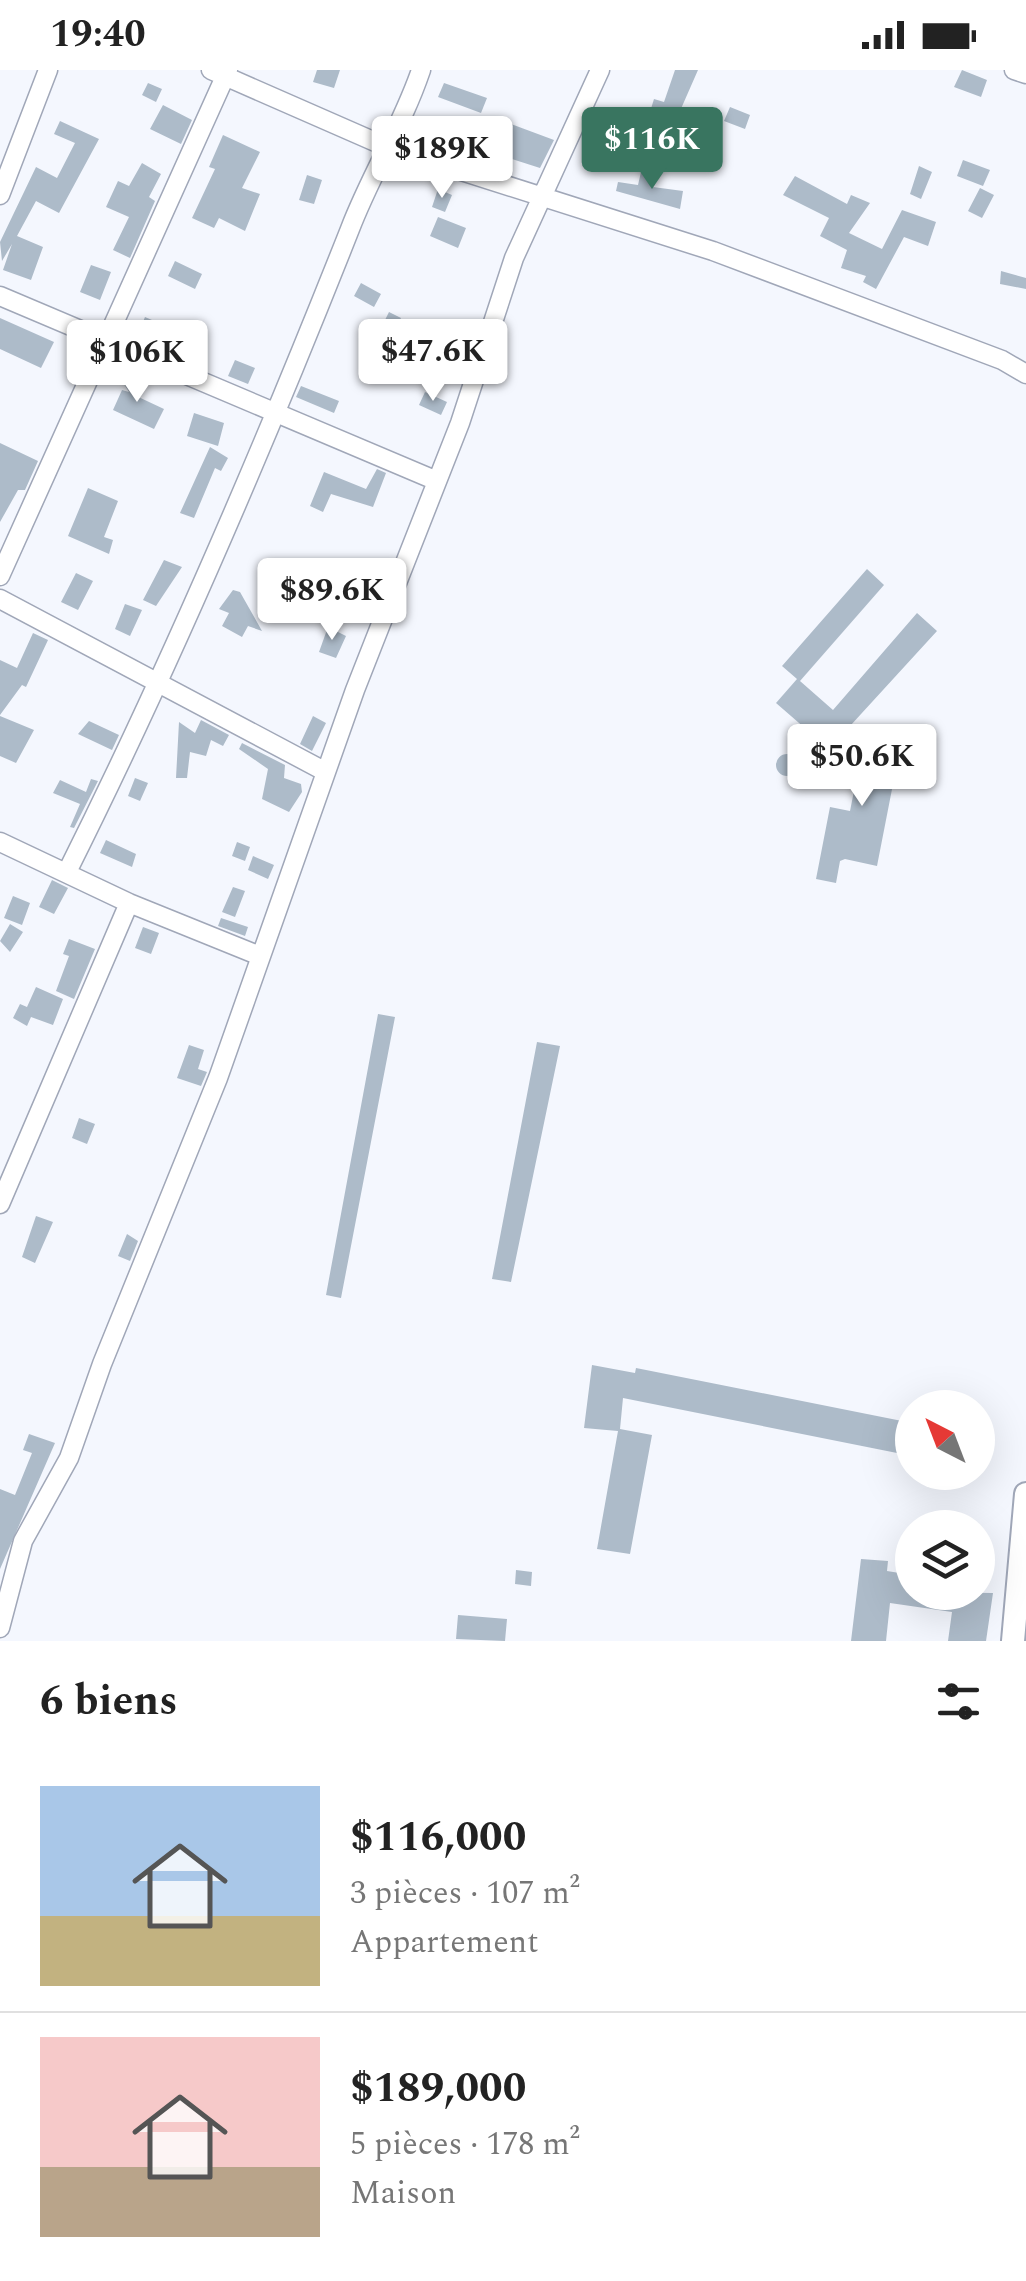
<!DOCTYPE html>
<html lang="fr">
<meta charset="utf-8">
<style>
:root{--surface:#fff;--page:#f6f6f6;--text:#222;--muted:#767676;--line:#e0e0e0;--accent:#397560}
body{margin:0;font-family:Spectral,serif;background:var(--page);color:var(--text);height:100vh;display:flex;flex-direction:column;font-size:38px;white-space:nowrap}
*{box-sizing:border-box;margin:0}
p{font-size:32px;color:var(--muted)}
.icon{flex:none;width:55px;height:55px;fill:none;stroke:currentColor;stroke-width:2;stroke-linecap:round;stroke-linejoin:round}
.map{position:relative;height:1571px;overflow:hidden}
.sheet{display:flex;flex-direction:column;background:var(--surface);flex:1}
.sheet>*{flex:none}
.needle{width:65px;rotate:318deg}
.buttons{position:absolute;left:895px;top:1320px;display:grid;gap:20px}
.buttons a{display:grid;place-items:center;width:100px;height:100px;border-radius:50%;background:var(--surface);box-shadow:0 10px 40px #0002;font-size:50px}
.price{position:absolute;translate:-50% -85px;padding:0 22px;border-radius:10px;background:#fff;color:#222;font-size:32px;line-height:65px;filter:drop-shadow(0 2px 5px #0008)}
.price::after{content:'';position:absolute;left:50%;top:60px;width:30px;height:22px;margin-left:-15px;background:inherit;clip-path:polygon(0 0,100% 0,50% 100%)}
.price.selected{background:var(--accent);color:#fff}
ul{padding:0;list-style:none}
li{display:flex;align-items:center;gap:30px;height:250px;padding:0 40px}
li+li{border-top:2px solid var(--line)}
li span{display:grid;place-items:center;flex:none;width:280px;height:200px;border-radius:0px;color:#555}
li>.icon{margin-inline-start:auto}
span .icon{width:120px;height:120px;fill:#fffc;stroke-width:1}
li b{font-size:42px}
h2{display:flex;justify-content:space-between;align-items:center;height:120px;padding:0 40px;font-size:42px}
.status{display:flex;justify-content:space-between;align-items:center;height:70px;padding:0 50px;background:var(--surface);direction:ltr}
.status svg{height:28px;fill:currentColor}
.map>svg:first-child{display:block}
.building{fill:#adbbc9}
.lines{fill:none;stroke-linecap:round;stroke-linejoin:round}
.minor-casing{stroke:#a0a7b8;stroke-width:21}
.tertiary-casing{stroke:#a0a7b8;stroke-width:26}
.minor{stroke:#fff;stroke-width:18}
.tertiary{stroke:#fff;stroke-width:22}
</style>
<div class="status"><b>19:40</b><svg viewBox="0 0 49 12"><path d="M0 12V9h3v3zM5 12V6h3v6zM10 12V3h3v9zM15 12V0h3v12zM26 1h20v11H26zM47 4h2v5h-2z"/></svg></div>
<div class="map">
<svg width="1026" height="1571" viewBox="0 0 1026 1571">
<rect width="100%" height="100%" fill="#f4f7fe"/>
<path class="building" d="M317,0H340L334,18L313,12Z
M675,0H698L680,41L668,37L653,84L613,71L619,53L644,61L654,29L664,32Z
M962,0L987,10L981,27L954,17Z
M148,13L162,19L156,32L142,25Z
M444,13L487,28L481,43L438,27Z
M163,35L192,50L181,74L150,59Z
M730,37L750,45L745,59L724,51Z
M60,51L99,69L59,143L36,131L17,166L43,177L31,210L3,200L12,174L2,191L0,172L36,97L57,108L75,73L54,64Z
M511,54L554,70L540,98L499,85Z
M223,65L260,82L242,118L260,124L245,161L219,148L214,158L192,148L215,99L209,97Z
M963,90L990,100L983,116L957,106Z
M142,93L161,104L149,127L155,131L130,188L113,180L129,147L106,137L118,111L129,116Z
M919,96L932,102L921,129L910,124Z
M641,102L656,106L653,117L683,121L680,139L616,121L618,112L638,115Z
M307,105L322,110L314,134L299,130Z
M795,106L847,134L851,125L870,133L849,163L882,179L902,140L936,152L928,176L904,167L876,219L863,212L866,206L841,198L847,180L820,166L829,148L783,125Z
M980,118L994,125L982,148L968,141Z
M438,119L452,125L445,142L432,137Z
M438,147L466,158L458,178L430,166Z
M175,191L202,204L195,219L168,206Z
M91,195L111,202L100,230L80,222Z
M1001,201L1026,208V219L1000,214Z
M361,213L381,224L374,237L354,226Z
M389,242L401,248L383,285L373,280V274Z
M145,247L166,256L160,268L140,259Z
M0,248L54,272L41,298L0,279Z
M235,290L255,298L248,314L228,306Z
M125,301L135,304L132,324L164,339L154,359L113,340L122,320L129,322L122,311Z
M301,316L339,331L334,343L296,327Z
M425,322L447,332L441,345L419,335Z
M194,343L224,353L218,376L187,366Z
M0,373L38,391L25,420H18L0,452Z
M210,377L228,388L221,401L215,398L194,448L180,443Z
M377,399L386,403L373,437L331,424L323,442L310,436L324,402L366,419Z
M88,418L118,431L104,467L113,470L109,484L68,466Z
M164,490L182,497L156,536L143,530Z
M332,496L348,498L342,538L327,534Z
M867,499L884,515L800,611L833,640L917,543L937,561L829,679L776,633L797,609L782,596Z
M76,503L93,511L78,540L61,532Z
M267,514L294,527L285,546L258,532Z
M233,520L240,522L262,561L248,556L242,567L222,556L229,543L219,539Z
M125,534L142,540L130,566L115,559Z
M328,557L346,566L336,588L319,582Z
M33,563L48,570L26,617L22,615L0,645V590L17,598Z
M0,646L34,660L16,693L0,686Z
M313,646L326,653L312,681L300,674Z
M201,650L229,665L223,676L211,670L206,686L190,682L187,708H176L179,652L195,663Z
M89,651L119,665L112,680L78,664Z
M866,661L902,668L877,796L845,789L840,791L836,813L816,809L830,737L850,741Z
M242,673L285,695L284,708L301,714L302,722L289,742L262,729L268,699L239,679Z
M776 695a11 11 0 1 1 22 0a11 11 0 1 1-22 0Z
M135,708L148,713L140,731L128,726Z
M91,709L98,711L74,758L70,757L80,734L53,723L60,710L86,722Z
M106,770L136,784L132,797L100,783Z
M237,772L250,777L245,791L232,786Z
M253,786L274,795L268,809L248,800Z
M52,810L68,818L54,844L39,837Z
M233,817L245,821L235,847L222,842Z
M13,826L30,833L22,855L4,848Z
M221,848L248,857L245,866L218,856Z
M10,854L23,862L10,882L0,871Z
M143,857L159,863L151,884L135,878Z
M69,869L95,879L74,929L56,921L69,886L63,884Z
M36,917L63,929L53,955L31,947L27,956L13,948L20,934L27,937Z
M378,944L395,947L341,1228L326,1225Z
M537,972L560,976L511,1212L492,1209Z
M189,975L204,980L198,999L207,1002L201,1016L177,1008Z
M79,1048L95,1054L87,1074L72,1068Z
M36,1146L53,1152L35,1193L22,1187Z
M127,1164L138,1171L130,1191L118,1186Z
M592,1295L635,1303L636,1298L912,1353V1386L623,1328L620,1359L652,1365L630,1484L597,1479L618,1361L584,1358Z
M29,1364L55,1373L0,1499V1419L15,1425L32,1383L23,1380Z
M861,1489L888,1491L887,1501L912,1505V1522L993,1523L986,1571H948L952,1542L890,1533L886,1571H851Z
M516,1500L532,1502L531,1516L515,1514Z
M458,1545L507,1549L505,1571L456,1569Z"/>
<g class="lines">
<defs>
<path id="minor" d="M211,0L389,78L713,181L1002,290L1026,304
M1014,0L1026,4
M0,125L48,0
M0,226L437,411
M0,506L228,0
M0,529L326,702
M0,772L129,833L260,886
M67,802C173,590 263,379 350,159C371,104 402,56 421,0
M0,1134L129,833
M0,1558L23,1471L69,1388L102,1294L218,1008L355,620L460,353L514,188L600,0"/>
<path id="tertiary" d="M1013,1571L1026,1424"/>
</defs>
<use href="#minor" class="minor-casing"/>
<use href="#tertiary" class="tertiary-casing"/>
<use href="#minor" class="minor"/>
<use href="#tertiary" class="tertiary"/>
</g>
</svg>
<div class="buttons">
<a><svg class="needle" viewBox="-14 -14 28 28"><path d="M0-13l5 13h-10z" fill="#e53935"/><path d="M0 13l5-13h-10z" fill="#767676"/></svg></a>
<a><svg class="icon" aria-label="layers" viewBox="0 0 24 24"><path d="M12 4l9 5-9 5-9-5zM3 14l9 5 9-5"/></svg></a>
</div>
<b class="price selected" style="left:652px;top:122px">$116K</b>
<b class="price" style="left:442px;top:131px">$189K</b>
<b class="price" style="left:433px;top:334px">$47.6K</b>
<b class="price" style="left:137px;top:335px">$106K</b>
<b class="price" style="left:332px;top:573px">$89.6K</b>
<b class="price" style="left:862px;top:739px">$50.6K</b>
</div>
<section class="sheet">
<h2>6 biens<svg class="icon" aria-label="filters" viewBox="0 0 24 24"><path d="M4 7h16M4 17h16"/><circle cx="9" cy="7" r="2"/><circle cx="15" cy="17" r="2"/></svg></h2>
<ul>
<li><span style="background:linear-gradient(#a9c7e8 65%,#c2b280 0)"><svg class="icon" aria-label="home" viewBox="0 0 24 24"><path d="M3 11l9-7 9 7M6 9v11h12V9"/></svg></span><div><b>$116,000</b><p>3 pièces · 107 m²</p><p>Appartement</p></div></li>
<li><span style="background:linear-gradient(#f6c9c9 65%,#b9a48a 0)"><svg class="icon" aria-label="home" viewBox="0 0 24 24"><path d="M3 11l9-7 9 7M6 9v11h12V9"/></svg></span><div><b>$189,000</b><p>5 pièces · 178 m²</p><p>Maison</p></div></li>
</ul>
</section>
